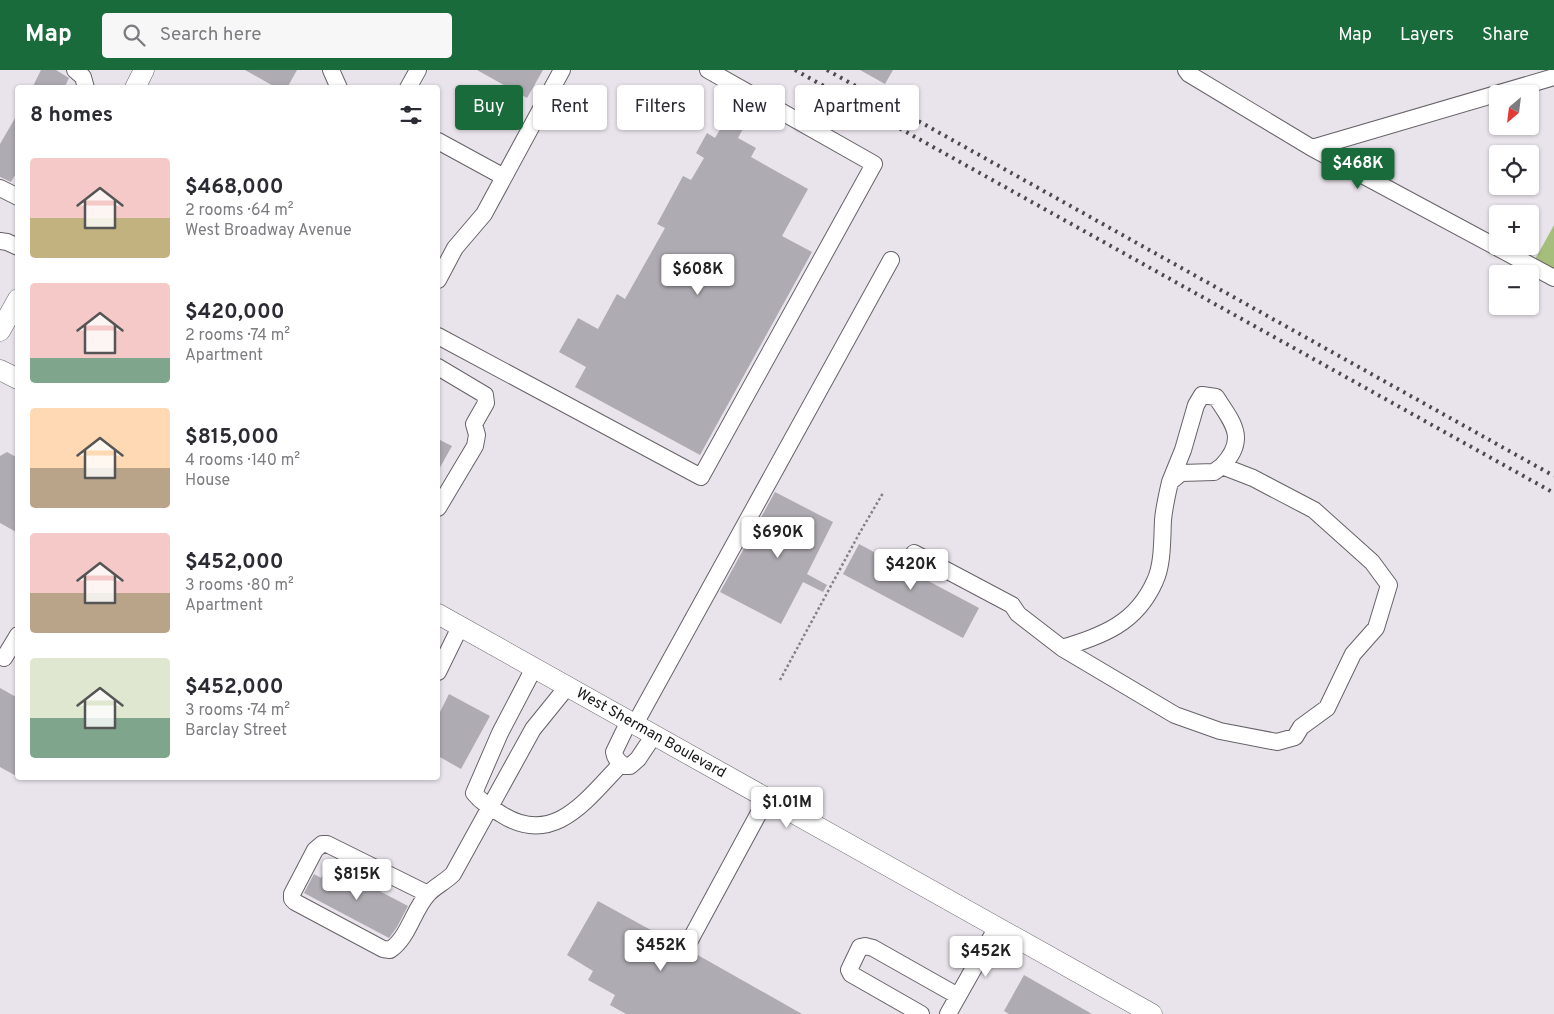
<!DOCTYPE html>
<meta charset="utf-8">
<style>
:root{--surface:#fff;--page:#f7f7f7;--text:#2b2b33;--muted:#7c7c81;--accent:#1a6b3b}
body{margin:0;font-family:Overpass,sans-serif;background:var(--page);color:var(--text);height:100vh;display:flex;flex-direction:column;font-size:19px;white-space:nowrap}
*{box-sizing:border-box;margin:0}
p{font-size:16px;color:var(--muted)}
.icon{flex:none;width:28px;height:28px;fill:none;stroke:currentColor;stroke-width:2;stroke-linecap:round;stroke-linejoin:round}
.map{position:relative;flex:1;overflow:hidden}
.drawer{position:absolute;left:15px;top:15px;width:425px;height:695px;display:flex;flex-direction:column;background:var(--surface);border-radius:5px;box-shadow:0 1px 4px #0004}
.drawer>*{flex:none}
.top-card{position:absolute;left:455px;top:15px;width:475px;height:45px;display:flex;gap:10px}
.needle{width:32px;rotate:208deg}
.controls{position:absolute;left:1489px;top:15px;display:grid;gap:10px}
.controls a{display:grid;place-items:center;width:50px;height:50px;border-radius:5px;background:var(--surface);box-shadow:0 1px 4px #0004;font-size:25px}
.price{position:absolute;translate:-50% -42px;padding:0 11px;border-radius:5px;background:#fff;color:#222;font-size:16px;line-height:32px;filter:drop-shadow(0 1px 2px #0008)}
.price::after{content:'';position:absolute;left:50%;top:30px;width:15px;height:11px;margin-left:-8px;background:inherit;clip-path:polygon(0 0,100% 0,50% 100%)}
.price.on{background:var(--accent);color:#fff}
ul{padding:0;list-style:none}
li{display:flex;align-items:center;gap:15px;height:125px;padding:0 15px}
li span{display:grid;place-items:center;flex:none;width:140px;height:100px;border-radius:5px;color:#555}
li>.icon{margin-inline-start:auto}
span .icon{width:60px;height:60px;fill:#fffc;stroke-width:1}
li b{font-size:21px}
h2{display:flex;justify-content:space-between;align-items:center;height:60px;padding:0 15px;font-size:21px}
.chip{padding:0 18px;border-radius:5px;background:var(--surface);box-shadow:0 1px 4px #0004;font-size:18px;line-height:45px}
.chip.on{background:var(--accent);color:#fff}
header{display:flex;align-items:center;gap:30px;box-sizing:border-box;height:70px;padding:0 25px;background:var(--accent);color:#fff}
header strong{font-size:24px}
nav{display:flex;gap:28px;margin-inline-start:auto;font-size:18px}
.search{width:350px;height:45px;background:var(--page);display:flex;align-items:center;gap:12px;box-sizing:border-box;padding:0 18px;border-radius:5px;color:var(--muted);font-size:19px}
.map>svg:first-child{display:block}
.green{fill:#a5be7b}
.building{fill:#afabb2}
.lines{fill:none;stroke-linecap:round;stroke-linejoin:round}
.minor-casing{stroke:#676268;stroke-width:18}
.major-casing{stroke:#676268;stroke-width:21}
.path{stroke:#838084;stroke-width:2.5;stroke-dasharray:2.5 2.5;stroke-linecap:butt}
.minor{stroke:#fff;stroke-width:16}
.major{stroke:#fff;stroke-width:20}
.rail{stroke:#4b494d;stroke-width:4;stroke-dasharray:2.5 5;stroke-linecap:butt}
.labels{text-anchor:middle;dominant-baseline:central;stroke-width:4.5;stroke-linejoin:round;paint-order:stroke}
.street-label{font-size:15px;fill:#181719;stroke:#e9e4eb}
</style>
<header>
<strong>Map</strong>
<div class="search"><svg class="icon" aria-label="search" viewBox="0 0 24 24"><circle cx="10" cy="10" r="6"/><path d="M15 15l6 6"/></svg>Search here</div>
<nav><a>Map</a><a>Layers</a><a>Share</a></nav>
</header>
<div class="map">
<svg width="1554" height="944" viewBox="0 0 1554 944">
<rect width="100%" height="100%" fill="#e9e4eb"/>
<path class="green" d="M1554,155V208L1532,195Z"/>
<path class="building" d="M41,0H56L69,8L64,18H32Z
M245,0H297L287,18H277Z
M477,0H543L527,28Z
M860,0H893L885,14Z
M731,40L748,50L738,68L756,78L751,87L808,119L782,166L812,182L700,385L575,317L586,297L559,282L578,248L598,259L617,224L625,229L665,158L657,154L683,106L691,110L704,88L696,83L707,63L715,68Z
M18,43V100L11,112L0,107V74Z
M438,369L452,376L438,401Z
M7,382L18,388V463L0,453V386Z
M775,422L833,452L807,504L827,515L823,522L803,512L781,554L720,522Z
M859,474L979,538L963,568L843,504Z
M0,618L18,628V707L0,697Z
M449,624L490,646L461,699L438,686V646Z
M328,794L408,836L397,857L389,868L304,823L314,804L321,808Z
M598,831L680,876L684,880L696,884L802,944H626L610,935L615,925L588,910L593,901L567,885Z
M1024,905L1092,944H1009L1004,941Z"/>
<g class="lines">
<defs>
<path id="minor" d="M75,0L83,7L86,18
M331,0L339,18
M1186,0L1189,4L1312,78L1554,208
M408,18L418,0
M438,71L504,107
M1312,78L1554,7
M0,118L18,127
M0,171L7,172L18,177
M438,210L455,178L484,144L562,0
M438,266L701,407L874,94L708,0
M438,297L485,325L486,333L474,354L477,365L475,376L438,438
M1170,412L1183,380L1196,335L1202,325L1216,327C1233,353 1248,369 1222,396
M914,483L1012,535L1018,544L1062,578L1175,645L1220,661L1277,672L1295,667L1301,657L1327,638L1353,584L1376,558L1389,515L1372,492L1314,440L1253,408L1222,396L1214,402L1181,403L1170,412C1167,425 1164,438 1163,450C1162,469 1163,494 1155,511C1136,554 1103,565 1062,578
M4,588L18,565
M534,598L500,663L474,723C481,732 491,738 501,744C554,778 587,729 621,694
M438,602L460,557
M629,651L614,682C615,689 619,693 625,696H630L638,689L654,665
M635,654L891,190
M428,824L327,774H322L315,780L292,824V829L295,832L383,879L390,880C409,867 413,840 428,824C434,817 445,812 453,804L533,659L567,617
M689,872L767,728
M921,944L851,904L849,900L860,877L865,876L873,878L958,926
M948,944L997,857"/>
<g id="major">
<path d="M135,18L144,0"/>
<path d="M0,261L18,229"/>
<path d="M0,300L18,309"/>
<path id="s1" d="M438,544L1152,944"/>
</g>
</defs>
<use href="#minor" class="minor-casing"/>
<use href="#major" class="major-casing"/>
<path class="path" d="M780,610L859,464L883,423"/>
<use href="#minor" class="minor"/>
<use href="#major" class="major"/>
<path class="rail" d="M795,0L1554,423
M827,0L1554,406"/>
</g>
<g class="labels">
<g class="street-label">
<text stroke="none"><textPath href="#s1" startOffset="244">West Sherman Boulevard</textPath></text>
</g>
</g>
</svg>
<div class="controls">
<a><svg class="needle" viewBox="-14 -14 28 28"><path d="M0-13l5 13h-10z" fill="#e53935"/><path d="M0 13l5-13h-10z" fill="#7c7c81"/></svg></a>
<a><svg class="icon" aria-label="locate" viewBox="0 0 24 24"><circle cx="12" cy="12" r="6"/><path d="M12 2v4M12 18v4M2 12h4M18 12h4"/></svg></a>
<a>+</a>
<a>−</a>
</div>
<b class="price on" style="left:1358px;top:120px">$468K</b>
<b class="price" style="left:698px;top:226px">$608K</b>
<b class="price" style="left:778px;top:489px">$690K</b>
<b class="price" style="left:911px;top:521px">$420K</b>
<b class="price" style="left:787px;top:759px">$1.01M</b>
<b class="price" style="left:357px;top:831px">$815K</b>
<b class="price" style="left:661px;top:902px">$452K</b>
<b class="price" style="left:986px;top:908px">$452K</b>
<div class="top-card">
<a class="chip on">Buy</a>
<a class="chip">Rent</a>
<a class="chip">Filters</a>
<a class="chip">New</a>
<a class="chip">Apartment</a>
</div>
<section class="drawer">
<h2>8 homes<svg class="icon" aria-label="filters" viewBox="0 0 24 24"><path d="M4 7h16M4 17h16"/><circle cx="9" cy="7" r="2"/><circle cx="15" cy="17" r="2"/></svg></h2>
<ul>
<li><span style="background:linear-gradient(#f6c9c9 60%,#c2b280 0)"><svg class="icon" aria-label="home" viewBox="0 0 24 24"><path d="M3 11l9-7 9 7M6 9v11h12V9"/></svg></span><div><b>$468,000</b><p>2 rooms · 64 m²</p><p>West Broadway Avenue</p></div></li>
<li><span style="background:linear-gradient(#f6c9c9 75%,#7fa58c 0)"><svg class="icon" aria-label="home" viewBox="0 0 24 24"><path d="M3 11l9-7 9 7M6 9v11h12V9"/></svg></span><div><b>$420,000</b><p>2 rooms · 74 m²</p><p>Apartment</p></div></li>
<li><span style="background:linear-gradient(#ffd9b3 60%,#b9a48a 0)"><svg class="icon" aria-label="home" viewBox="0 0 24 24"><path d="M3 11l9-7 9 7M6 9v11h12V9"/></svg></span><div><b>$815,000</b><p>4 rooms · 140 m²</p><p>House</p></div></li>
<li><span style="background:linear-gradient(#f6c9c9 60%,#b9a48a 0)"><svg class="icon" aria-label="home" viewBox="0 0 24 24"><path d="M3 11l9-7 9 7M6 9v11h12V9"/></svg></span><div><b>$452,000</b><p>3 rooms · 80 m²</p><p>Apartment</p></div></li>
<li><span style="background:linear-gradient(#dfe7d0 60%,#7fa58c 0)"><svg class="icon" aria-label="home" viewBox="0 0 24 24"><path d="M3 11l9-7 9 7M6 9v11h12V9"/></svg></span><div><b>$452,000</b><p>3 rooms · 74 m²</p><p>Barclay Street</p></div></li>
</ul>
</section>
</div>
